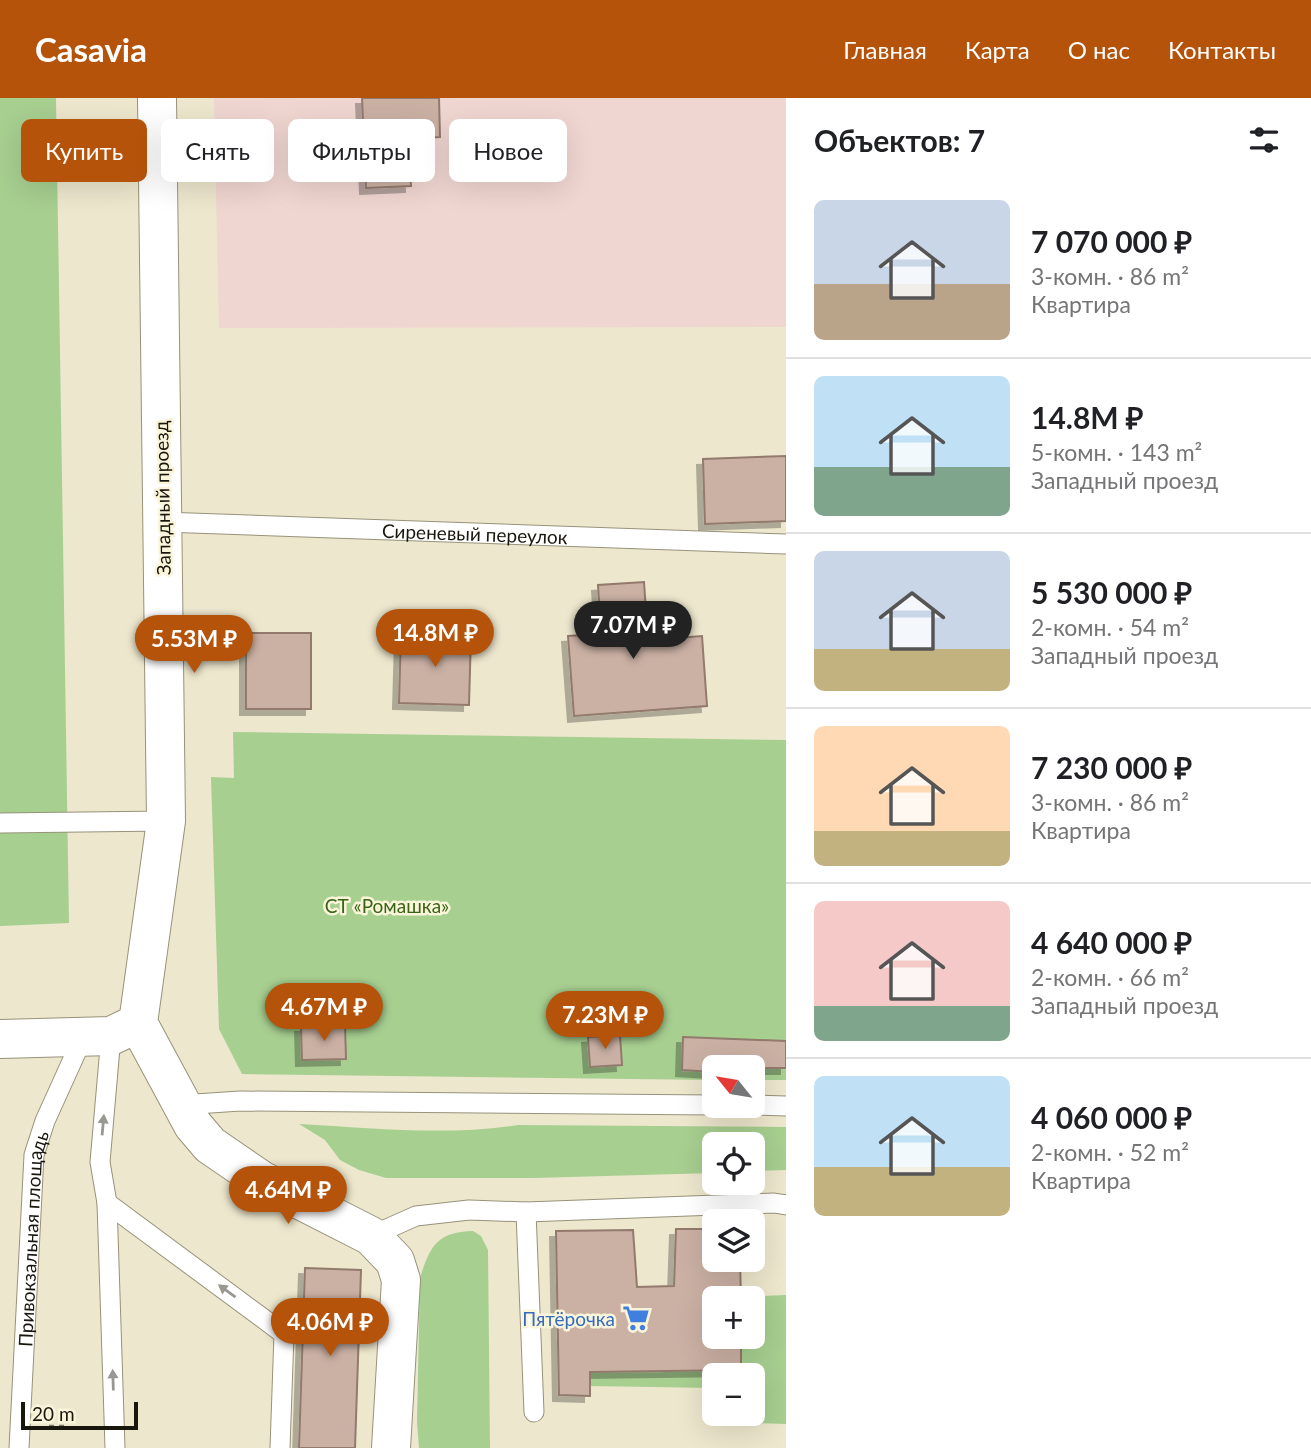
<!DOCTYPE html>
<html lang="ru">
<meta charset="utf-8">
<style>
:root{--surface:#fff;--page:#f2f2f2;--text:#202124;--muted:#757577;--line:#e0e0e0;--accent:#b45309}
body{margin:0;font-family:Lato,sans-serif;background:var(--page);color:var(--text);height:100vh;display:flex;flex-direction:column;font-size:26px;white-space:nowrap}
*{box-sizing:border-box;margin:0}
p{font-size:23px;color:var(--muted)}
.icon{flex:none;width:38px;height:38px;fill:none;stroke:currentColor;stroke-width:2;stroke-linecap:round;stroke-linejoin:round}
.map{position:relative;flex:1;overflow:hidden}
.panel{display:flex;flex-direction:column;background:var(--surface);width:525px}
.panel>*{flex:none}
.hud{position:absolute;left:21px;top:21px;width:660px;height:63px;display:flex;gap:14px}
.needle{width:46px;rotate:300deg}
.buttons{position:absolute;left:702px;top:957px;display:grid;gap:14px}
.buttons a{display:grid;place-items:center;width:63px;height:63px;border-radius:10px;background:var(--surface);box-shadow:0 7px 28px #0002;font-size:35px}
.scale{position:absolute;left:21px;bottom:18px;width:117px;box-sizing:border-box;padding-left:7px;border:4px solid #19170d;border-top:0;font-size:19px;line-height:24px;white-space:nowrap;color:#19170d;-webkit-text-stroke:5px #faf5da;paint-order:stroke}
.price{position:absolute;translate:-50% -60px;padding:0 16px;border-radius:24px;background:var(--accent);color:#fff;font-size:23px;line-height:46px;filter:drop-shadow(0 2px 4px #0008)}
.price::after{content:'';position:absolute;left:50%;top:42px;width:21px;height:16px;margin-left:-10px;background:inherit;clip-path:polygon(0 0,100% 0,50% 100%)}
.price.on{background:#222;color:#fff}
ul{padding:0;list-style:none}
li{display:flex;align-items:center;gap:21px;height:175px;padding:0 28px}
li+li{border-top:2px solid var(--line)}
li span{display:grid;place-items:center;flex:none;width:196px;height:140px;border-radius:10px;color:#555}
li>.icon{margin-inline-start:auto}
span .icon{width:84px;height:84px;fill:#fffc;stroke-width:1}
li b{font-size:30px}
h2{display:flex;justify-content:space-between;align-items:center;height:84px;padding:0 28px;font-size:30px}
.pill{padding:0 24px;border-radius:10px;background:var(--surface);box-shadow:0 7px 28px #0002;font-size:24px;line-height:63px}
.pill.on{background:var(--accent);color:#fff}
header{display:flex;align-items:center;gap:42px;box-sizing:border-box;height:98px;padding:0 35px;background:var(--accent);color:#fff}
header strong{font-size:33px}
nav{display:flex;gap:38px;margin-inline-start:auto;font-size:24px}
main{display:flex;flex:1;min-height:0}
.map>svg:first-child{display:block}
.industrial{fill:#f0d6d1}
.green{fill:#a7cf90}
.building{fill:#cbb1a4;stroke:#927a6d;stroke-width:2;filter:url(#shadow)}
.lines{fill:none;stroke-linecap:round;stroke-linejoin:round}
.service-casing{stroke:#97927a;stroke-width:21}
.tertiary-casing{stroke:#97927a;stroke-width:40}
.path{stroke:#817d6c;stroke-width:4.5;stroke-dasharray:5 5;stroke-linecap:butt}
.service{stroke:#fff;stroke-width:19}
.tertiary{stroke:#fff;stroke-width:38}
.oneway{fill:#989792}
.labels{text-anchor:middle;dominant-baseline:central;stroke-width:5;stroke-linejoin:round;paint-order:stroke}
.street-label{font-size:19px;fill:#19170d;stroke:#faf5da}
.park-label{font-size:19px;fill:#386515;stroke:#faf5da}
.shop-label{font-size:19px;fill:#366cbe;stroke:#faf5da;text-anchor:end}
</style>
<header>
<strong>Casavia</strong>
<nav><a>Главная</a><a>Карта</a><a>О нас</a><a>Контакты</a></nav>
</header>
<main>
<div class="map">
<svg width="786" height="1350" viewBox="0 0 786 1350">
<defs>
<filter id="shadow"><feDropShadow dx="-6" dy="6" stdDeviation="0" flood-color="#0004"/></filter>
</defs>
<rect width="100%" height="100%" fill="#ede7cd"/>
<path class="industrial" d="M214,0H786V229L219,230Z"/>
<path class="green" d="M0,0H56L69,825L0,828Z
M233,634L786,642V982H753L752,970H714V982L242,976L219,931L211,679L234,680Z
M299,1026C372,1030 446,1038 518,1027L786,1029V1072L753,1073L752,1046H714V1075L533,1080H386L359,1072L340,1062L325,1042Z
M473,1133L481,1138L488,1152L490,1350H419L417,1324L420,1180C430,1148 437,1134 473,1133Z
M786,1197V1326L750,1325V1316H752V1278H714V1290L590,1288V1274L741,1271V1239H752V1200H741V1199Z"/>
<path class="building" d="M362,0H439L440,39L409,41L411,88L366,90Z
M786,358V423L705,426L703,361Z
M644,484L648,542L702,538L707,608L574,618L568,538L601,536L598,487Z
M246,535H311V611H246Z
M401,535L471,536L469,607L399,605Z
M345,927L346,961L302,962L301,928Z
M620,937L622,967L590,969L588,939Z
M683,939L786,943V970H714V974L682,972Z
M676,1131H714V1162H740L741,1200H714V1239H741V1272L590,1274V1298L559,1297L556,1133L633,1132L637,1189L674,1188Z
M305,1170L361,1172L355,1350H299Z"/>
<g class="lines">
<defs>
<g id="service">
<path id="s1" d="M162,424L786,446"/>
<path d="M0,725L166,723"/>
<path d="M111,938L100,1064L107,1105L284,1236L280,1350"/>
<path d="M181,1007L240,1003L714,1007"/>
<path d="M752,1007L786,1008"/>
<path d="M107,1105L115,1350"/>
<path d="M526,1114L534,1314"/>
<path d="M371,1138L416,1118L469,1112L526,1114L774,1105L786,1107"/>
<path id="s2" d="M19,1350L34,1057L45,1023L83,939"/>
</g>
<path id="tertiary" d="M138,925L166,723L157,0
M138,925L193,1027L210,1047L261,1082L371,1138L395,1163L401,1182L391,1350
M0,941L111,938L138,925"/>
</defs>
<use href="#service" class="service-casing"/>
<use href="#tertiary" class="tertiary-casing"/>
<path class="path" d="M49,1329H65"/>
<use href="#service" class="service"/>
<use href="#tertiary" class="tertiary"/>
</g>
<defs><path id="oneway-solid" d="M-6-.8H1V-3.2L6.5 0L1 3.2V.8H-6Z" transform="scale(1.75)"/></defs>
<g class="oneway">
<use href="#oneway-solid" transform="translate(103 1027) rotate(-85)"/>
<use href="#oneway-solid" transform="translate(227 1193) rotate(-144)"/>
<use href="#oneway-solid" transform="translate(113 1282) rotate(-92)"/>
</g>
<defs>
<symbol id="supermarket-bare" viewBox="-9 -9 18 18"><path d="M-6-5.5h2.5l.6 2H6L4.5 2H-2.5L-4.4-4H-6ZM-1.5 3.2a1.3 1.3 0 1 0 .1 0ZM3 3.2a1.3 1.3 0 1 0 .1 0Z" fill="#3f7fe0" stroke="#faf5da" stroke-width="2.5" paint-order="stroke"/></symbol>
</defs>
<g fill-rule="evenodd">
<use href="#supermarket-bare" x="617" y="1201" width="38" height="38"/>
</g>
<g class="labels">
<g class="street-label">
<text transform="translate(162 400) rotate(-91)">Западный проезд</text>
<text stroke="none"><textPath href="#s1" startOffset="313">Сиреневый переулок</textPath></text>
<text stroke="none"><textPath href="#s2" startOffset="210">Привокзальная площадь</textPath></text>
</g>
<g class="park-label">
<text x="387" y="807">СТ «Ромашка»</text>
</g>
<g class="shop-label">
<text x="615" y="1220">Пятёрочка</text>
</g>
</g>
</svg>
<div class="buttons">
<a><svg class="needle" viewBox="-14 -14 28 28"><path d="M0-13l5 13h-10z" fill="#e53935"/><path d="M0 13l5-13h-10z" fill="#757577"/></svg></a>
<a><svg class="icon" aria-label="locate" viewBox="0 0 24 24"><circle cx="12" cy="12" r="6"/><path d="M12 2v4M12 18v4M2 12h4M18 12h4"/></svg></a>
<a><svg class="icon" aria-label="layers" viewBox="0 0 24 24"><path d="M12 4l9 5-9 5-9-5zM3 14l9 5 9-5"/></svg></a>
<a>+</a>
<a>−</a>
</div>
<div class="scale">20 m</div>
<b class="price on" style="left:633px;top:563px">7.07M ₽</b>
<b class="price" style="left:435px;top:571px">14.8M ₽</b>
<b class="price" style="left:194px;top:577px">5.53M ₽</b>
<b class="price" style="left:324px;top:945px">4.67M ₽</b>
<b class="price" style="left:605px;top:953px">7.23M ₽</b>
<b class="price" style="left:288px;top:1128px">4.64M ₽</b>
<b class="price" style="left:330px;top:1260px">4.06M ₽</b>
<div class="hud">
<a class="pill on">Купить</a>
<a class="pill">Снять</a>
<a class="pill">Фильтры</a>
<a class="pill">Новое</a>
</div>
</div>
<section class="panel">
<h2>Объектов: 7<svg class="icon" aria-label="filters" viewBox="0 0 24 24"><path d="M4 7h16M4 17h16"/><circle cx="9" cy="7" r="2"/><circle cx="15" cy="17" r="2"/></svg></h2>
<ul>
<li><span style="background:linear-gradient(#c9d6e8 60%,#b9a48a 0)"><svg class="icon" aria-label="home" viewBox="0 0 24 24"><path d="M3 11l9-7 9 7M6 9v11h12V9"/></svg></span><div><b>7 070 000 ₽</b><p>3-комн. · 86 m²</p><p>Квартира</p></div></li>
<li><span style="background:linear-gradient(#bfe0f5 65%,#7fa58c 0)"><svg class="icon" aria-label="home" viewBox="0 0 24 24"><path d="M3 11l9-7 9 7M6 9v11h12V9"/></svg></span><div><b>14.8M ₽</b><p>5-комн. · 143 m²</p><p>Западный проезд</p></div></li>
<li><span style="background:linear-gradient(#c9d6e8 70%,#c2b280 0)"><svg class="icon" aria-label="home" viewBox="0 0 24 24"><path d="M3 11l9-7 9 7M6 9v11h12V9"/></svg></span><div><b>5 530 000 ₽</b><p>2-комн. · 54 m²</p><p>Западный проезд</p></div></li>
<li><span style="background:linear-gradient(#ffd9b3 75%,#c2b280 0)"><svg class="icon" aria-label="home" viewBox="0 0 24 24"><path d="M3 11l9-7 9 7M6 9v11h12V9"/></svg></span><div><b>7 230 000 ₽</b><p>3-комн. · 86 m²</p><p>Квартира</p></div></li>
<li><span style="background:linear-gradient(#f6c9c9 75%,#7fa58c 0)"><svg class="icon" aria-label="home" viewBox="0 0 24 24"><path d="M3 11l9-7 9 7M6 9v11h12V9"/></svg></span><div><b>4 640 000 ₽</b><p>2-комн. · 66 m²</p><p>Западный проезд</p></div></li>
<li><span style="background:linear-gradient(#bfe0f5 65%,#c2b280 0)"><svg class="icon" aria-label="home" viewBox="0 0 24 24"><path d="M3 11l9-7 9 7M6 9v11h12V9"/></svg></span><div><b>4 060 000 ₽</b><p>2-комн. · 52 m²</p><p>Квартира</p></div></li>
</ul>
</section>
</main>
